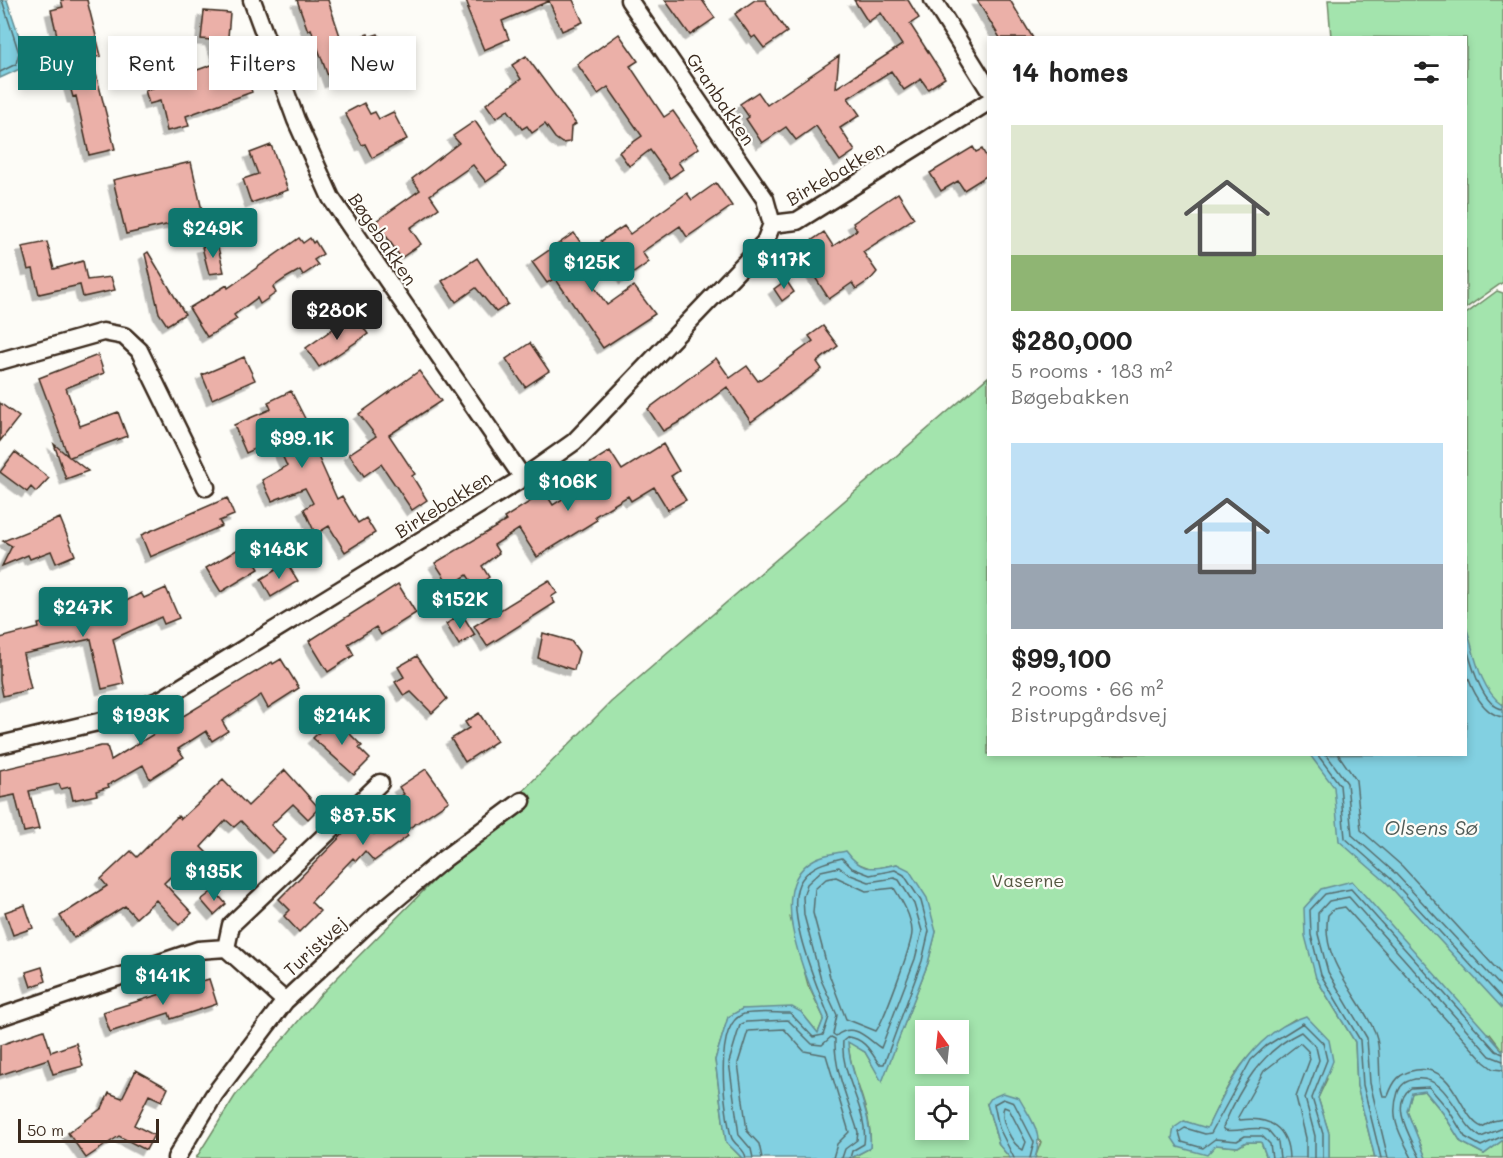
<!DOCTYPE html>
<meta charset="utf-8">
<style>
:root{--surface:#fff;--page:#f2f2f2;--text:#222;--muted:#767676;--accent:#0f766e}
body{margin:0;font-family:Mali,sans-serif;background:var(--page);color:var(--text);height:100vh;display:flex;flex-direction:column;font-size:22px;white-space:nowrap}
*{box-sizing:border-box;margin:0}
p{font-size:20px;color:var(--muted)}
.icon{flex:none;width:33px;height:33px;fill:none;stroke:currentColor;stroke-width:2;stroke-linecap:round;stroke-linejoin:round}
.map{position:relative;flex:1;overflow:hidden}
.details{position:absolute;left:987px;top:36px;width:480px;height:720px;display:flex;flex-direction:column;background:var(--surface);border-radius:0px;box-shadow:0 3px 9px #0003}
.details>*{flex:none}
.guide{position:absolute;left:18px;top:36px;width:570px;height:54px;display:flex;gap:12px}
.needle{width:39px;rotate:345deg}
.tools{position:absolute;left:915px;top:1020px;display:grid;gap:12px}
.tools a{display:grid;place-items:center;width:54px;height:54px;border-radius:0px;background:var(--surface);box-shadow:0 3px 9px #0003;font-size:30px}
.scale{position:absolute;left:18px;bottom:15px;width:141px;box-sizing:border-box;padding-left:6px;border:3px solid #3b2a1e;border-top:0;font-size:16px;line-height:21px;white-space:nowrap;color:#3b2a1e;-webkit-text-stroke:4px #fdfcf7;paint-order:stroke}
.price{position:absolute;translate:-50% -51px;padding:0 14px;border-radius:6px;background:var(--accent);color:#fff;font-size:20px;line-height:39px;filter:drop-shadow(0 2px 3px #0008)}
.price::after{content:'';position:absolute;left:50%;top:36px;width:18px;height:14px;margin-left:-9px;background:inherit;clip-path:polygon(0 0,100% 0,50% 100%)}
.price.current{background:#222;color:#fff}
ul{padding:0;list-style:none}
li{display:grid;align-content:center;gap:12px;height:318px;padding:0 24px}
li span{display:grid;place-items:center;height:186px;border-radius:0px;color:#555}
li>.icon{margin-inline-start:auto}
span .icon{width:108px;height:108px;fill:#fffc;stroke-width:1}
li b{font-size:26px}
h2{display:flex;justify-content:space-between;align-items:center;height:72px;padding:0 24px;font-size:26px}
.chip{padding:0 21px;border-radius:0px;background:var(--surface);box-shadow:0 3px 9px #0003;font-size:21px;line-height:54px}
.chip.current{background:var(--accent);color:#fff}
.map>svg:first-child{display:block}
.green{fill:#a3e4ad;stroke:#6f8766;stroke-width:1.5;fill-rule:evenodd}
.water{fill:#82d0e1;stroke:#668e93;stroke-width:1.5}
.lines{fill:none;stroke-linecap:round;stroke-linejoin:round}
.shore{stroke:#576c6c;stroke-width:1.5}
.building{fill:#ebb0a8;stroke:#3b2a1e;stroke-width:1.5;filter:url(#shadow)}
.minor-casing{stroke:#3b2a1e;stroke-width:21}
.minor{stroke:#fdfcf7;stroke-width:16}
.labels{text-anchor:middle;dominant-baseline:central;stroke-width:4.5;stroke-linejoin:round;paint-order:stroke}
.street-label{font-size:18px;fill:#3b2a1e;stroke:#fdfcf7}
.park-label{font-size:18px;fill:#555842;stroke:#fdfcf7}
.water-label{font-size:20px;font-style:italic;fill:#505c58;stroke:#fdfcf7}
</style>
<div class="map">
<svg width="1503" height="1158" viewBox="0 0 1503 1158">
<defs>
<filter id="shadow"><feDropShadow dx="-5.5" dy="5.5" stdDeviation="0" flood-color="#0004"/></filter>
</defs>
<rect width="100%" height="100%" fill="#fdfcf7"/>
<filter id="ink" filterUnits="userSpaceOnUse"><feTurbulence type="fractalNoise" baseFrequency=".0167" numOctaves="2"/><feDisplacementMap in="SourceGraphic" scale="12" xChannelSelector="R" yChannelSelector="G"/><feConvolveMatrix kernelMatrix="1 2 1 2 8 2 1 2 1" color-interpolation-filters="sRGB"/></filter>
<g filter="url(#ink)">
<path class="green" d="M1328,0H1503V282L1466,308V38L1331,37Z
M1497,291L1503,293V1051L1490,1034L1316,978L1355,1042L1357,1086L1375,1158H1329V1133L1318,1098L1327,1079L1295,1019C1245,1049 1231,1077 1207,1129L1184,1121L1216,1145L1238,1147L1246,1142H1261L1267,1158H1035L1041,1142L987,1104L999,1145L1010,1158H851L870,1148C874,1112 850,1078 848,1041L865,1052L882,1081L928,963L936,931L897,864L872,869L854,862L790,917L808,985L824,1018L818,1033L801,1012L742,1009L728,1018L715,1060L726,1142L742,1158H196L235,1096L322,993L611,702L988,377V754H1466V314ZM926,1030H958V1064H926ZM926,1096H958V1130H926Z
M1425,1091L1443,1113L1461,1142L1484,1154L1503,1140V1158H1426L1407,1111L1412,1093Z"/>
<path class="water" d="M0,0H7L25,54L22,68L0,78Z
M1466,626C1474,651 1479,689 1503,705V1009L1386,882L1339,841L1334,787L1310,755L1466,754Z
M846,851C862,873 873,869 897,864L909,870L927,898L936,932L928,963L882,1082L865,1052L848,1042C850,1079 873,1112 870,1148L851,1158H742L726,1142L715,1060L728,1017L742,1009L792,1007L801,1012L818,1033L824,1018C806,980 764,885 815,859C824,854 837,853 846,851Z
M1352,881L1503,1051V1140L1484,1154L1461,1142L1443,1113L1425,1091L1412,1093L1407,1111L1426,1158H1375L1357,1086L1355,1042L1316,978L1305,936L1304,908L1321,889Z
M1306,1016L1329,1040L1333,1061L1318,1098L1329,1133V1158H1267L1261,1142H1246L1238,1147L1216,1145L1207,1155L1178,1147L1172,1138L1174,1128L1184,1121L1207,1128C1229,1083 1253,1032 1306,1016Z
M1003,1093L1019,1098C1031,1120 1044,1132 1035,1158H1010L999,1145L987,1104L991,1098Z"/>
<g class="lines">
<path class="shore" d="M0,72L16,64L19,53L2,0
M1466,645C1471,662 1482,707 1503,709
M1466,671C1471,688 1483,715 1503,717
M1317,754L1340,785L1345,838L1390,878L1503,1000
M1326,754L1347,783L1352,835L1395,873L1503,989
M1338,754L1356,780L1361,830L1402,866L1503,976
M839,867L848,874L869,882L894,878L899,880L914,904L922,931L915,959L881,1048C867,1039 854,1021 836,1036L833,1034L837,1015L821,980L804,915L803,897L807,884L821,871Z
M836,877L866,891L894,888C902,901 911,915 912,931C913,943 883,1022 876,1031L846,1019L830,977L813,913L815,889L826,879Z
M1503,1070L1493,1069L1484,1062L1345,907L1334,909L1328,915C1320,961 1358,994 1375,1032C1383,1052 1376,1076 1383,1096H1388C1394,1080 1399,1073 1416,1070C1456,1063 1460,1119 1482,1127L1493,1121L1503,1119
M1004,1107L1009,1109L1026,1142L1023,1150C1012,1145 999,1119 1004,1107Z
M746,1158C745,1148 733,1145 731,1136C725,1111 712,1024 744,1014C757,1011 776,1013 790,1013L813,1037L823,1035L829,1017C818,988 781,906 802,879C812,865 826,862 842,858L852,868L870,875L895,870L904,875L921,901L929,931L922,961L884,1064H879C871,1052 864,1038 848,1037L843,1041C840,1077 869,1109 864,1144L852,1151L850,1158
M753,1158L751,1149L739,1135L729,1062L740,1025L746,1022L788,1020L812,1044L822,1045L831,1037L835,1039C834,1071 849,1102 858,1132L857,1140L845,1149L842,1158
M762,1158L759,1144L747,1131L738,1063L748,1031L784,1029L804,1051L826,1055L849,1132L837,1144L833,1158
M1014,1158L999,1128L994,1104L1003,1099L1014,1103L1034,1142L1030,1158
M1272,1158L1270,1144L1262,1136H1245L1237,1141L1215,1139L1203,1148L1182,1142L1179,1132L1185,1128L1205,1134L1211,1133L1251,1060L1266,1046L1303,1023L1323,1043L1327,1060L1312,1098L1323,1134V1158
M1280,1158L1278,1142L1268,1130C1252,1125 1239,1133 1225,1130L1223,1127C1240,1088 1261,1051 1301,1032L1316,1047L1319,1060L1305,1098L1315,1136V1158
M1289,1158C1288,1127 1269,1116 1240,1120L1238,1117L1264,1071L1300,1043L1308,1051L1310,1059L1296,1097L1306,1138V1158
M1381,1158L1363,1085L1360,1040L1321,975L1311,935L1310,910L1325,894L1351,889L1496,1051L1503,1054
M1388,1158L1370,1083L1367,1038L1328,972L1318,934V913L1329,901L1349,897L1490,1056L1503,1061
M1412,1158C1400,1134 1389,1119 1398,1092C1401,1084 1406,1081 1415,1079C1449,1074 1457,1124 1481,1137L1503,1128
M1420,1158C1412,1139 1388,1105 1411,1088L1429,1087L1448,1109L1465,1137L1481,1146L1503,1136"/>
</g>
<path class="building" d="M61,0H87L101,56L92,58L115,149L89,155L76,96L73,97L65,69L60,70L55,49L60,48L51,10L63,7Z
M297,0H328L342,42L368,34L369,37L378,34L388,61L330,82L311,29L308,31Z
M466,0H573L583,22L562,31L549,1L502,21L509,39L484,50L467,9L469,8Z
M665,0H702L715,18L690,35Z
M755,0H765L787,32L764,48L755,36L752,38L735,14Z
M854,0H908L919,18L910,24L945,78L928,89L921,79L904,90L891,71L848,98L860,115L840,128L855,151L840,161L816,126L796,140L786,127L762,143L746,119L749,117L740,104L758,92L767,105L839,56L836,88L902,45L881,13L868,22Z
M977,0H1010L1033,38H1000Z
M204,11L230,13L227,49L235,45L252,92L186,116L189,126L167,131L160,101L149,104L145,90L153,88L148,67L180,61L183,75L220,62L211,40L201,39Z
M619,34L638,61L630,66L664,117L673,111L699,148L678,162L683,169L670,178L650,150L629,166L619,152L642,136L608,87L598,94L577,64Z
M526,56L576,124L571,127L570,142L562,143L555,138L545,124L532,133L527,126L522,129L508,110L496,118L486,104L521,79L512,65Z
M364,103L370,114L375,112L379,119L393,112L407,139L372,158L365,144L362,145L345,113Z
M475,121L507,167L486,182L473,165L430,195L439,208L410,228L421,244L401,258L376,221L420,190L412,179L459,143L453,136Z
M271,145L288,190L251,203L243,179L258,174L250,153Z
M973,147L976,152L982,149L988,160V175L964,190L958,181L941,191L930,173Z
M191,162L207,232L186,237L183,227L176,229L175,223L126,234L113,180Z
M716,183L732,206L687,237L680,226L642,252L649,262L625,279L601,241L624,226L630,234L687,193L692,200Z
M898,193L914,218L863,252L877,272L871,279L856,289L852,283L829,299L809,268L816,264L814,260L820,255L811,241L824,232L833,246L857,230L853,223Z
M574,233L594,262L583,270L607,305L634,286L655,314L603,348L555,278L547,283L532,262Z
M299,238L303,243L310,238L313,243L315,241L323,254L314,260L318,265L303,275L300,270L286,278L273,287L276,293L260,304L257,298L234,315L237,319L207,337L189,308L227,285L228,288Z
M47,242L54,269L83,261L87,280L111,277L115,290L83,297L80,285L39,294L33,269L28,270L22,247Z
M217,243L224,272L209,274L202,247Z
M148,252L185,314L167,325L159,313L145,254Z
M477,258L508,304L496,312L476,288L456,302L442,281Z
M786,280L794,292L782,301L774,289Z
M354,314L368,334L319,367L306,348Z
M823,326L838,346L817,362L822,369L751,422L727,387L683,420L663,431L648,409L716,358L730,378L747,366L758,381L813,341L809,336Z
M530,343L549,371L525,387L506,359Z
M98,355L104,373L66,388L80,426L118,412L127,436L70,457L88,471L66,479L54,444L68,456L39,378Z
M244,357L255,380L212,399L202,375Z
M419,371L441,401L389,435L415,474L412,476L427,500L412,510L381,464L364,476L349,454L376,436L359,414Z
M291,391L321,450L316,452L337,499L342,496L358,523L366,518L375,533L345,552L329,526L316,534L314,531L304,509L313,503L305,488L272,501L262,480L287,466L275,440L246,453L234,425L271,409L268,402Z
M0,403L19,417L0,441Z
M663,444L679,471L671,476L686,500L668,510L654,487L631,501L628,496L595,516L597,520L537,557L519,529L494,545L499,553L482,566L489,577L475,587L467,575L450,586L435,563L506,521L504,518L545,492L553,505L597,477L589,464L610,451L622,470Z
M15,452L49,478L36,492L31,487L27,492L0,472Z
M227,498L234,515L219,521L222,526L150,557L141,535Z
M60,518L75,555L56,563L51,551L30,559L28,555L2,566L12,546L3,541Z
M245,545L259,569L221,592L206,568Z
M287,563L298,581L271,597L261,579Z
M549,580L557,593L551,597L555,603L487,646L474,626Z
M398,584L416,613L381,635L376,627L348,644L354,655L328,672L309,641Z
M166,588L179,618L164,624L161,617L113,639L124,684L102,689L91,639L23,654L31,689L3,696L0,681V638L39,628L38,624L117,606L141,593L144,598Z
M462,614L475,635L459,645L446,624Z
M543,633L571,641L579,652L574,670L538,658Z
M417,656L447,699L432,713L411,692L404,696L395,682L404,677L398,667Z
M281,659L299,688L268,708L261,695L222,721L228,731L212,741L206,731L178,749L184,757L150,779L143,765L108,785L109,787L96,791L97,795L73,800L70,787L61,789L59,784L29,791L39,829L24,832L15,795L0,798V770L101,746H107L111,760L272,662L273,664Z
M479,713L497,741L465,762L451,739L469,728L465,722Z
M334,718L362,746L359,748L370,759L354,775L313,738Z
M426,769L449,801L405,831L408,836L374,861L365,851L356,861L353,858L311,902L320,911L299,932L284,916L290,910L279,899L359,818L374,834L396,819L387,806L404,794L399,787Z
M285,770L319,808L308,819L293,804L271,825L286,840L272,853L241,821L234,827L226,820L201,847L212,858L200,870L189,859L164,883L192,913L179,925L156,900L136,918L125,906L74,938L60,916L107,886L101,879L131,851L137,857L178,816L181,819L223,780L248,806Z
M214,890L226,904L214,915L201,900Z
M25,905L33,928L13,935L5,912Z
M42,967L46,981L31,987L26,972Z
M209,979L217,1004L171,1019L169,1013L110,1032L103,1012Z
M44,1030L51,1052L76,1043L83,1066L53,1074L48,1059L0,1075V1045Z
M136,1070L168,1088L162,1101L149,1095L134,1125L154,1135L146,1150L119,1136L86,1158L68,1133L102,1108L109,1093L122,1098Z"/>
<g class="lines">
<defs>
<path id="minor" d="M252,0L296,120L331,198L523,478
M629,0L765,199L772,224
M933,0L988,88
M0,361L103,332L124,336L139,350L206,487
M0,745L119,717L162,699L523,478L574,442L765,242L772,224L797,221L988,102
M226,948L231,925L380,783
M0,1017L198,950L226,948L285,1001
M176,1158L214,1095L285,1001L376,916L444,859L522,801"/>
</defs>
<use href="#minor" class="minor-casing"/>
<use href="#minor" class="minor"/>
</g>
</g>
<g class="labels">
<g class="street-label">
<text transform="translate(721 99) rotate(56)">Granbakken</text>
<text transform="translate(835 173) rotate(-30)">Birkebakken</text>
<text transform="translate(383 239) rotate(56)">Bøgebakken</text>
<text transform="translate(443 504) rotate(-32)">Birkebakken</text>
<text transform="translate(315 946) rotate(-43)">Turistvej</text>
</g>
<g class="park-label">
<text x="1028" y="880">Vaserne</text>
</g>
<g class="water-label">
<text x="1431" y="827">Olsens Sø</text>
</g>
</g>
</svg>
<div class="tools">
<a><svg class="needle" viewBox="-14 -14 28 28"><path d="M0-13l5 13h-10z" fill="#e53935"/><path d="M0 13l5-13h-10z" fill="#767676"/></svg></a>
<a><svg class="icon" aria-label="locate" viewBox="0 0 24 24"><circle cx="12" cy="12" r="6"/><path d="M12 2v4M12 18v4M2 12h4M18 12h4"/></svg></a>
</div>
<div class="scale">50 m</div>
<b class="price" style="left:213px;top:259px">$249K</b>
<b class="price" style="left:784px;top:290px">$117K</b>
<b class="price" style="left:592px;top:293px">$125K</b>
<b class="price current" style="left:337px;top:341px">$280K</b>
<b class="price" style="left:302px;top:469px">$99.1K</b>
<b class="price" style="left:568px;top:512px">$106K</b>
<b class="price" style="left:279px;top:580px">$148K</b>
<b class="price" style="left:460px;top:630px">$152K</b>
<b class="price" style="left:83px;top:638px">$247K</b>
<b class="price" style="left:141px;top:746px">$193K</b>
<b class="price" style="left:342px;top:746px">$214K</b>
<b class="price" style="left:363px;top:846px">$87.5K</b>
<b class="price" style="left:214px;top:902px">$135K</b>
<b class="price" style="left:163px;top:1006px">$141K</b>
<div class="guide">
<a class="chip current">Buy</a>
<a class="chip">Rent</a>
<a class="chip">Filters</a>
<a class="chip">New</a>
</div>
<section class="details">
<h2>14 homes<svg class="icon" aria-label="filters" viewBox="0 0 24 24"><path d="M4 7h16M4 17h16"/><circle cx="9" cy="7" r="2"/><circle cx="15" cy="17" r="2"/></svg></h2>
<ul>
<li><span style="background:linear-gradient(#dfe7d0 70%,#8fb573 0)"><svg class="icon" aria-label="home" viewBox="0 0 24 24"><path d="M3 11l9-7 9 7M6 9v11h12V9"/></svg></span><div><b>$280,000</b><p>5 rooms · 183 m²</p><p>Bøgebakken</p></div></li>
<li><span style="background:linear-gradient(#bfe0f5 65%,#9aa5b1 0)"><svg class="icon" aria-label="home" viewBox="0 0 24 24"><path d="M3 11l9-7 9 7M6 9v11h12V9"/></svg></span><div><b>$99,100</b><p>2 rooms · 66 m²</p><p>Bistrupgårdsvej</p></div></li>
</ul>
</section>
</div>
